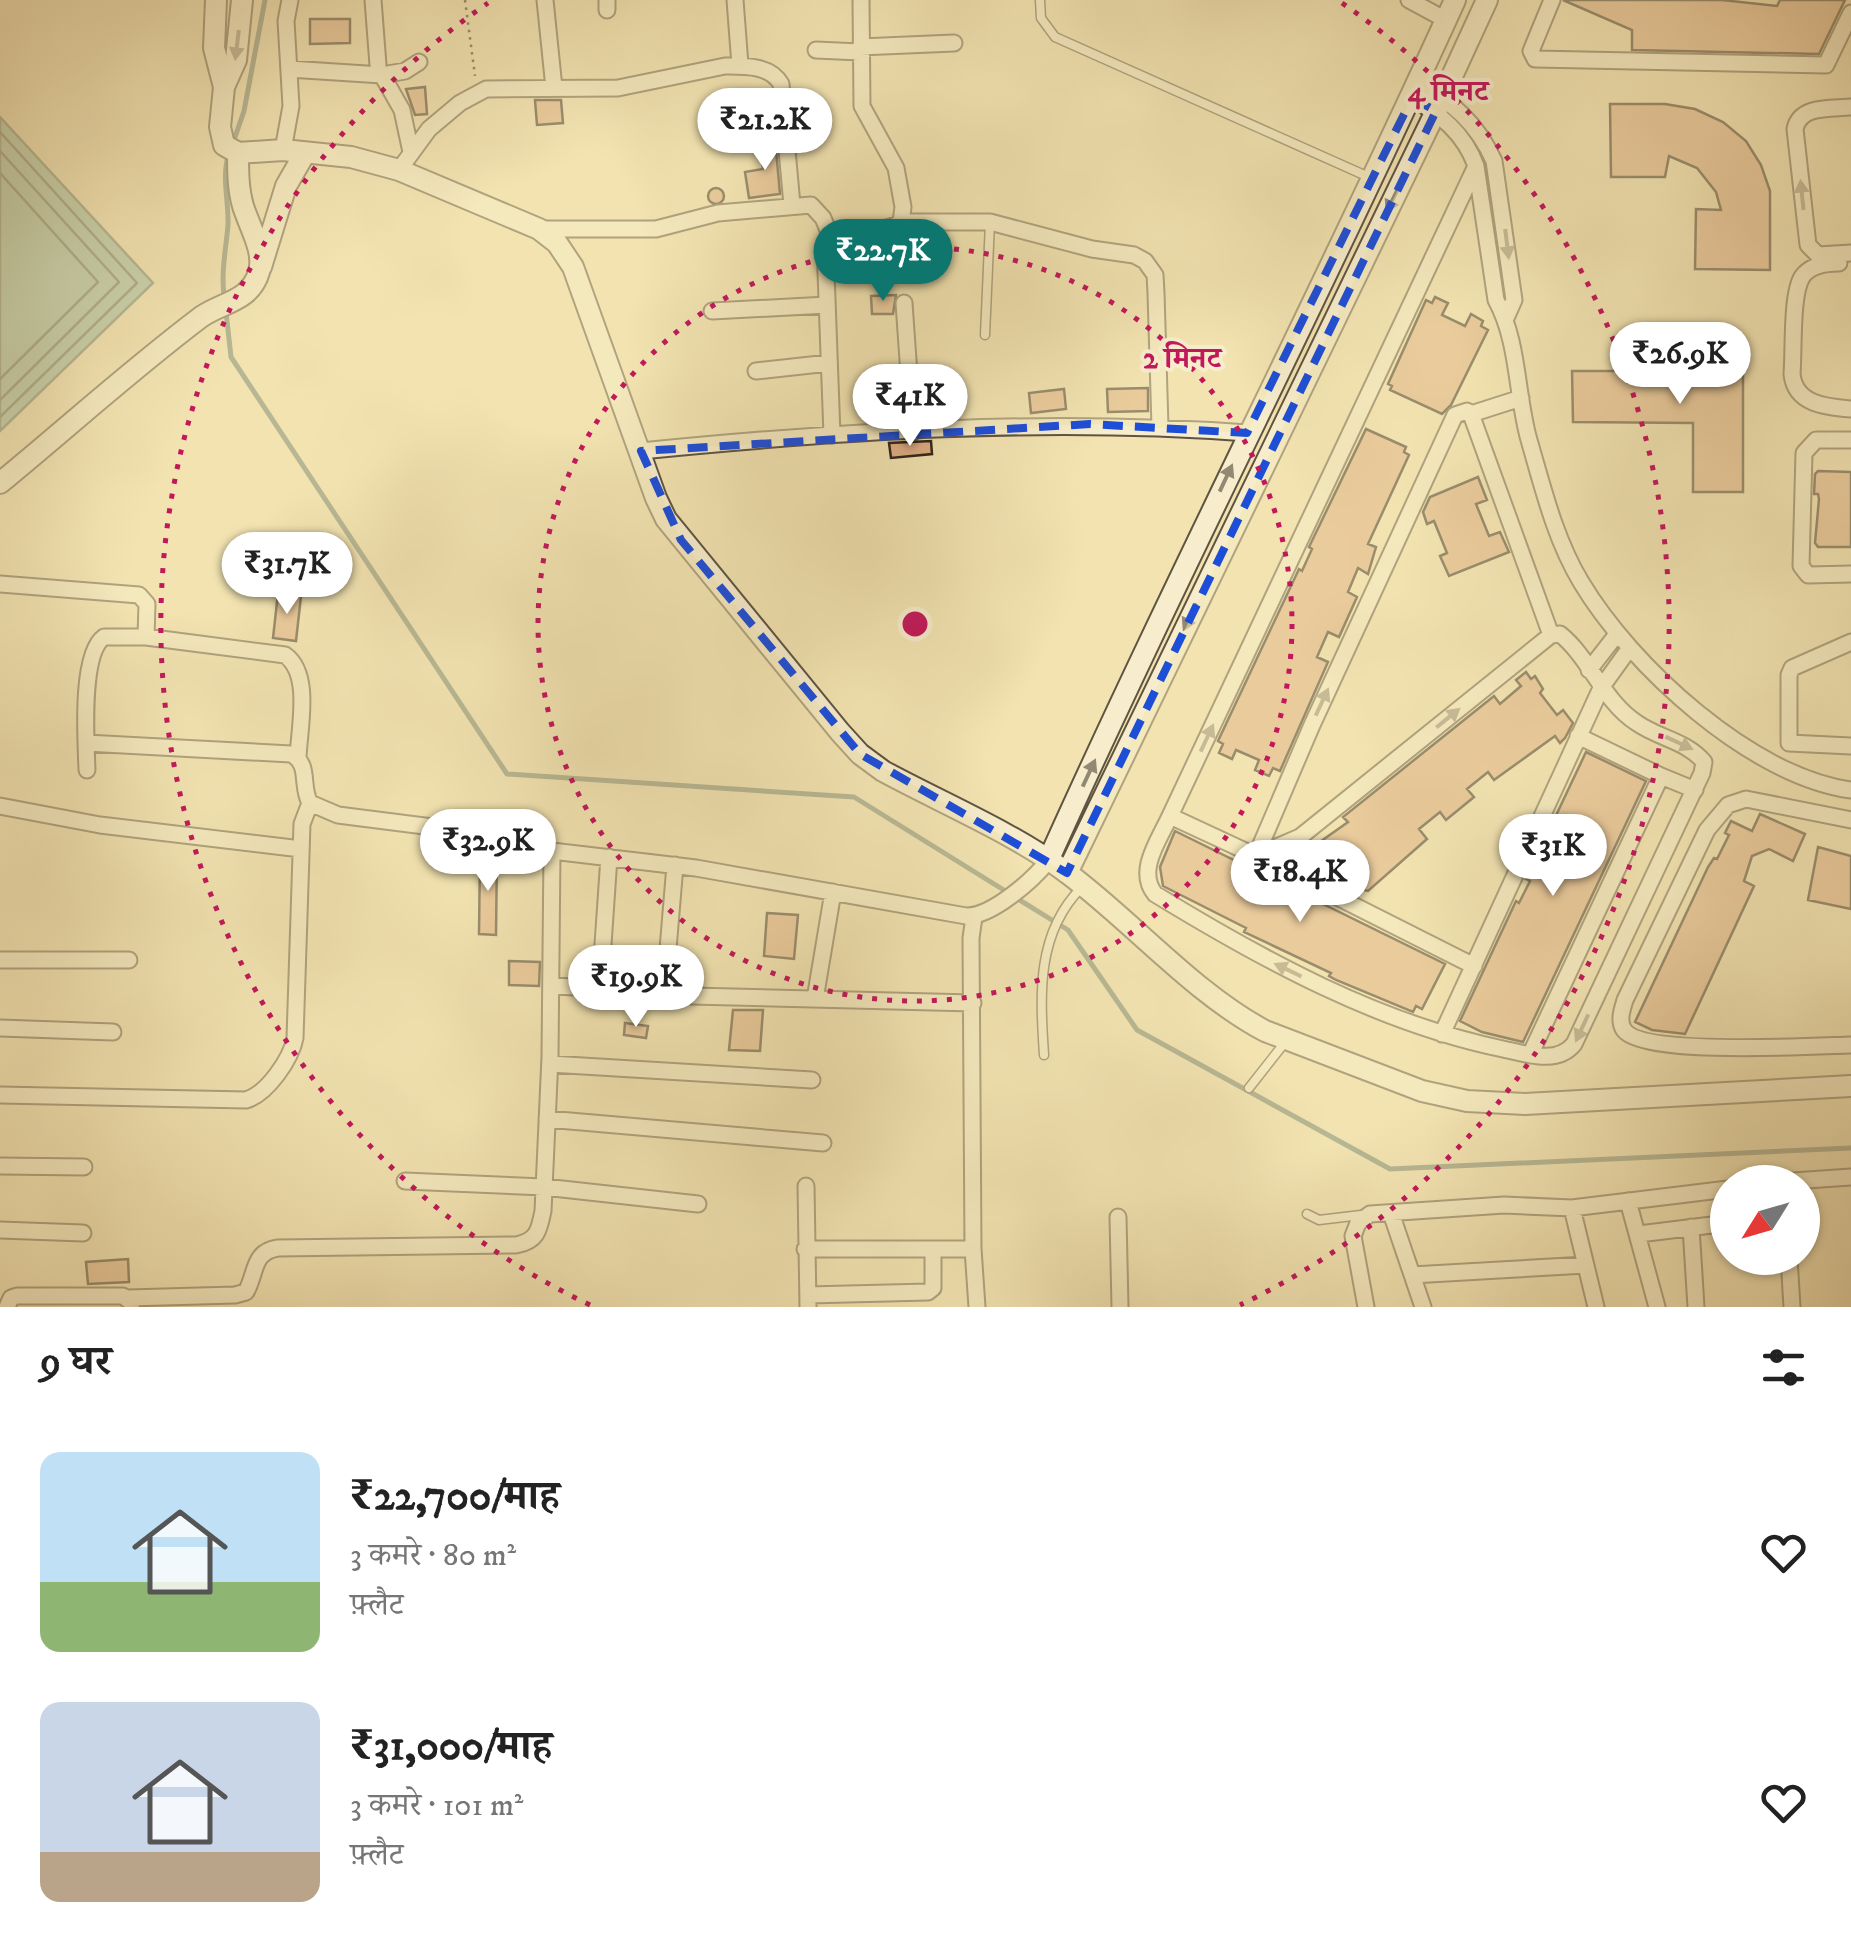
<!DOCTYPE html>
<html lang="hi">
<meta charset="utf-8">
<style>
:root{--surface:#fff;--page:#f6f6f6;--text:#222;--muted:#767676;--accent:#0f766e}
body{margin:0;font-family:"IM FELL DW Pica","Noto Serif Devanagari",serif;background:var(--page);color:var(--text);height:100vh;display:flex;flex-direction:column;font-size:38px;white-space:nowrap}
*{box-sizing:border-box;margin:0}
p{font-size:32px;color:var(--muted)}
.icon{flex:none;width:55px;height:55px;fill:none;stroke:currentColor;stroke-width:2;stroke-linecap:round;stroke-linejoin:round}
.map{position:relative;height:1307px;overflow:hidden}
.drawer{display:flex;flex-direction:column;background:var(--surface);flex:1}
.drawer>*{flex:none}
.needle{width:65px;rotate:233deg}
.tools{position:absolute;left:1710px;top:1165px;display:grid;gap:20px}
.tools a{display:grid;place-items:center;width:110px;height:110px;border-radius:50%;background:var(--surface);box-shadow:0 2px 8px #0004;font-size:50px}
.price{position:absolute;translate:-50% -85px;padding:0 22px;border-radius:35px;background:#fff;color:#222;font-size:32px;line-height:65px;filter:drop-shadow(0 2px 5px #0008)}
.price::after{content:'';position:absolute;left:50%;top:60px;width:30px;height:22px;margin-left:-15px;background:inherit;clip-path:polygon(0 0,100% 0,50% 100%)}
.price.active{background:var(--accent);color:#fff}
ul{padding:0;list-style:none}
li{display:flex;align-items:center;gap:30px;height:250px;padding:0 40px}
li span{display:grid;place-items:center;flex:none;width:280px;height:200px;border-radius:20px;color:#555}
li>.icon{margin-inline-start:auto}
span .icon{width:120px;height:120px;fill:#fffc;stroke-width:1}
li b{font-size:42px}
h2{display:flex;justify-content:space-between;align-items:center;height:120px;padding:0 40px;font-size:42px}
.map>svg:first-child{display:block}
.water{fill:#9cbfa6;stroke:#70816f;stroke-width:2.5}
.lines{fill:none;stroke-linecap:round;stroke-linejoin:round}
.shore{stroke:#657261;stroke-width:2.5}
.stream{stroke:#70816f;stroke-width:5}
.building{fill:#dfad83;stroke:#2e251c;stroke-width:2.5}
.service-casing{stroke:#5f5441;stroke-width:11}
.minor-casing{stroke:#5f5441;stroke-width:19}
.tertiary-casing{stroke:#5f5441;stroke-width:24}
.path{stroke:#2e251c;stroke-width:2.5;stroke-dasharray:2.5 5;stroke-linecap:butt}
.service{stroke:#f7edcc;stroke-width:8}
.minor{stroke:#f7edcc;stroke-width:15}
.tertiary{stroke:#f7edcc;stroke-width:20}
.oneway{fill:#928974}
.marked{fill:none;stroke:#1d4ed8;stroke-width:8;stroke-dasharray:20 12;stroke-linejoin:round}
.ring{fill:none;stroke:#c2185b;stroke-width:5;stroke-dasharray:5 10}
.centre{fill:#c2185b;stroke:#f7edcc;stroke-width:5}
.ring-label{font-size:30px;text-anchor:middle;font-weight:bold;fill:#c2185b;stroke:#f7edcc;stroke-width:8;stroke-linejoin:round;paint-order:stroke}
</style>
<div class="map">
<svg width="1851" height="1307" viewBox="0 0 1851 1307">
<rect width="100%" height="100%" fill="#f2e3b1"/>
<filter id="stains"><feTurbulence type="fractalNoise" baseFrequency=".002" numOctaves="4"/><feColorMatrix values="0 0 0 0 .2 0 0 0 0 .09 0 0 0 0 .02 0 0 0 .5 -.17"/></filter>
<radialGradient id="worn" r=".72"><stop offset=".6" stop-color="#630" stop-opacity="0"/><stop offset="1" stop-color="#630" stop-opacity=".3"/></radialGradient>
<path class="water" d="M0,117L153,283L0,431Z"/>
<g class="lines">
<path class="shore" d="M0,132L137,283L0,417
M0,151L119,282L0,400
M0,173L98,282L0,379"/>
<path class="stream" d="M233,143L244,111L265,0
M224,296C221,271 226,249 228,225C229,200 221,177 229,153
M226,312L231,357L507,774L854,797L1068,930L1137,1030L1390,1169L1851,1148"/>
</g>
<path class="building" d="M1563,0H1722L1777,6L1780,0H1845L1819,54L1632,50V30Z
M310,19H350V43L310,44Z
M425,87L427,114L415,115L406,89Z
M535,100H561L563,123L537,125Z
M1610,104H1665L1695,109L1723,122L1746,141L1761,165L1770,191V270L1695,269L1696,209L1721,210L1716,192L1697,168L1669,156L1665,177H1611Z
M775,139L780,194L749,198L745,172L763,169L759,140Z
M708 196a8 8 0 1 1 16 0a8 8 0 1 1-16 0Z
M896,295L893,314H872L871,296Z
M1435,297L1448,303L1442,315L1465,326L1471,314L1483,321L1481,326L1488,330L1451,405L1442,414L1390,390L1392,386L1388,384L1426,300L1432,303Z
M1692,339H1743V492H1693V423L1573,422L1572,371H1692Z
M1148,388V411L1108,412L1107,389Z
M1064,389L1066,409L1031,413L1029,393Z
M1366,429L1406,447L1404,452L1409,455L1368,544L1376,547L1368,574L1358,568L1348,592L1357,597L1339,637L1328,632L1317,657L1328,662L1280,771L1273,768L1269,776L1255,770L1259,760L1236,750L1232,759L1219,753L1223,744L1218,741L1299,569L1302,571L1312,549L1309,547Z
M931,441L932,454L891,458L889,443Z
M1818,471L1851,472V547H1818L1815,543L1819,499L1818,494H1814L1815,474Z
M1478,477L1487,500L1476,504L1489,536L1500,532L1509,552L1449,576L1440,556L1447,553L1434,521L1427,524L1423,512L1430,497Z
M278,593L301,596L296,641L273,638Z
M1526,672L1531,679L1535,676L1543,689L1540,693L1557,715L1563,710L1573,723L1565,738L1560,743L1555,736L1494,780L1488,772L1467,789L1474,797L1446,820L1440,812L1419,829L1427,839L1368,891L1336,884L1348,874L1333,855L1322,864L1310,849L1348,822L1343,817L1494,696L1500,704L1521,686L1516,680Z
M1586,752L1646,781L1523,1042L1482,1032L1460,1021L1516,901L1519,903L1530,881L1526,879Z
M1760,814L1805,834L1793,861L1769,849L1752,856L1744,881L1754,886L1685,1034L1652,1030L1635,1022L1708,867L1714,858L1717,859L1729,835L1725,833L1731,821L1752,831Z
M1175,831L1445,964L1422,1009L1416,1006L1413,1012L1336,980L1329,976L1331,973L1244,932L1246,928L1163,886L1160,867Z
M1818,847L1851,856V909L1808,900Z
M480,853L497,854L496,935L479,934Z
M767,913L798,915L794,959L764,956Z
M509,961L540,962L539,986L509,985Z
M733,1010H763L760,1051L729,1050Z
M625,1023L648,1026L646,1038L624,1035Z
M128,1259L129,1282L88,1284L86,1262Z"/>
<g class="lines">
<defs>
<path id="service" d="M1040,0L1041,18L1055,37L1371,178
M985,335L990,222
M1044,1055C1040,994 1036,933 1082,887
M1249,1088L1286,1041
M1307,1214L1319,1220L1361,1215"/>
<path id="minor" d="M373,0L378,65
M545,0L554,88
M735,0L740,65
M1409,0L1446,20
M1552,0L1531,51L1535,59L1826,65L1851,13
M607,10V0
M860,47L954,43
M816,50L860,52
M289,69L382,75
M1418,83C1453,103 1477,123 1494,161L1514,300L1506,318
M1412,98C1441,115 1464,133 1476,166L1496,300C1519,342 1516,394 1529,440C1543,488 1555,539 1581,582C1631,666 1752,777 1851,790
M1851,107C1830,109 1800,105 1795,129L1808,245L1818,255L1851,253
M283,150L291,106L286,21L290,0
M411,152L402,110L382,75L405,71L419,62
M399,170L429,129L460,103L486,89L618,88L725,66C745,66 770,65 781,84L792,205
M901,222H990L1092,249L1134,255L1145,261L1155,275L1156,293L1160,427
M539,229H656L718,213L811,205L823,218L830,235
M1839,263C1826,263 1810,265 1802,277C1791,295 1794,351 1792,374C1795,404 1825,407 1851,409
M904,303L913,432
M712,311L827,305
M756,371L829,363
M1471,414L1551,635
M832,435L825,245C839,216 877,239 901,222L903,207L896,168L862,106L861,0
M1851,440H1816L1804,453L1801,566L1808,575L1851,574
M641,451C842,431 1046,418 1247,433
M0,584L139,595L147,604L146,637
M1851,642L1792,668L1789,675V743L1851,746
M1589,670L1617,634
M86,743L291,754C311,764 300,786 310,803L338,815L456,830L552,851L696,868L966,916C991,917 1033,880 1048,861
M87,770C86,741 80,654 104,637H146L285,655C312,674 299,728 298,758
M1661,776L1695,790
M0,806L100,825L301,849
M1170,816L1256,856L1474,966
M1851,820L1746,799L1728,805L1707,830L1625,1000C1622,1010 1618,1021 1624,1030C1643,1056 1815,1046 1851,1045
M1256,856L1300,837L1551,635L1560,634C1590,658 1603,701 1637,723C1658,738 1687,741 1704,762L1702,773L1574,1044C1557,1065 1527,1054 1503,1049C1378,1023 1263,960 1155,894C1136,871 1159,840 1170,816L1476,166
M1256,856L1312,725L1455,415L1467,411L1471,414L1521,398
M974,917L971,938L973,1249L977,1307
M0,960H129
M551,986L651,990L665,985L675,865
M600,988L609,857
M660,989L691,996L973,1003
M815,999L833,892
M0,1028L113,1032
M1442,1034L1601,688L1629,649
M1530,1055L1661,776L1578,736
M550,1064L812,1080
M0,1095L246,1100C267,1094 291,1059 295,1038L302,824L310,803
M547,1119L823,1143
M0,1166L84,1167
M405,1181L544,1187L698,1204
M1777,1182L1851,1177
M806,1186L808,1307
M1628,1201L1657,1307
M1572,1208L1596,1307
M1391,1213L1423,1307
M1118,1217L1120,1307
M1691,1227L1696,1307
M0,1230L83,1233
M1639,1234L1728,1223
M805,1249H973
M1789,1258L1792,1307
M1412,1275L1586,1265
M808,1295L928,1292L933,1288V1249
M128,1298L235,1295L246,1292C257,1272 252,1252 278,1248L516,1245C537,1241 539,1231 543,1211L550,1057L552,851
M7,1307L11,1298L17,1296H123L132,1303
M1366,1307L1353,1236L1358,1223L1370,1214L1504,1205L1572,1208L1728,1189"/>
<path id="tertiary" d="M216,0L214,48L224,87
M242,0L236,60L224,87L220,127L224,145L238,153L283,150L351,157L399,170L539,229L557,243L573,267L656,498L666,519L840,732L860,754L883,771C942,803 1012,832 1066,872C1132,921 1192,992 1265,1031L1422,1091L1467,1101L1525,1104L1851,1086
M261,267L286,186L305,153
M0,483C67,428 132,369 201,317C222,302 250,302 259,272C265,251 249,226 243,206C238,189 238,171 238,153
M1048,861C1178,572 1324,289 1455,0
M1067,873L1436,111L1487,0"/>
</defs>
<use href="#service" class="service-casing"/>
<use href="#minor" class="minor-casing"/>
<use href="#tertiary" class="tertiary-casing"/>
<path class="path" d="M465,0L475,76"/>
<use href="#service" class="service"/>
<use href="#minor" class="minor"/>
<use href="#tertiary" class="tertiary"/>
</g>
<defs><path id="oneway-solid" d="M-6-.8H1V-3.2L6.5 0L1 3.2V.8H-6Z" transform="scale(2.5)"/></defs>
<g class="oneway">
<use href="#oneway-solid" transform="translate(237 45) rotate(97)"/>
<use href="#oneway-solid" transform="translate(1802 195) rotate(-96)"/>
<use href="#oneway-solid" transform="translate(1393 199) rotate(116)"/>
<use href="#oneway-solid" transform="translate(1507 244) rotate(83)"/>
<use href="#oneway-solid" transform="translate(1226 478) rotate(-65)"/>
<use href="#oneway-solid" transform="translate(1190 617) rotate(116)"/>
<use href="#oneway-solid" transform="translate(1322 702) rotate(-65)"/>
<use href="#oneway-solid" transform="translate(1448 718) rotate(-39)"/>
<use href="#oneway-solid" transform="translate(1207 738) rotate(-65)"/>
<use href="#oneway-solid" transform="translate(1679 743) rotate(25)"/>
<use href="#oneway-solid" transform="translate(1089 773) rotate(-65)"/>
<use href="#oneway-solid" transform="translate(1288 970) rotate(-154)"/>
<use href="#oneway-solid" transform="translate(1582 1028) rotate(115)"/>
</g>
<path d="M0 0H1851V1307H0ZM1412,98L1436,111L1067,873L860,754L681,540L641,451L1090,424L1247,433Z" fill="#f2e3b1" fill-opacity=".55" fill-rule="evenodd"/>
<path class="marked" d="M1412,98L1436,111L1067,873L860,754L681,540L641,451L1090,424L1247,433Z"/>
<g class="ring">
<circle cx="915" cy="624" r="377"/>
<path d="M590 1305A754 754 0 0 1 488 3M1342 3A754 754 0 0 1 1240 1305"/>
</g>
<circle cx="915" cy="624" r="15" class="centre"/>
<g class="ring-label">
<text x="1448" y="101">4 मिनट</text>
<text x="1182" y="368">2 मिनट</text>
</g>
<rect width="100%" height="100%" filter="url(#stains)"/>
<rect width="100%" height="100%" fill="url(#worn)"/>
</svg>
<div class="tools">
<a><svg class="needle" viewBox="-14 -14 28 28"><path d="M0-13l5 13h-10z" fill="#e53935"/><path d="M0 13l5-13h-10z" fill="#767676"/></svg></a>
</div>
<b class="price" style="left:765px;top:173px">₹21.2K</b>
<b class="price active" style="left:883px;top:304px">₹22.7K</b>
<b class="price" style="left:1680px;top:407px">₹26.9K</b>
<b class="price" style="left:910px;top:449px">₹41K</b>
<b class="price" style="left:287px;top:617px">₹31.7K</b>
<b class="price" style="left:488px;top:894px">₹32.9K</b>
<b class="price" style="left:1553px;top:899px">₹31K</b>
<b class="price" style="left:1300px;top:925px">₹18.4K</b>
<b class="price" style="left:636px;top:1030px">₹19.9K</b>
</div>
<section class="drawer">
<h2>9 घर<svg class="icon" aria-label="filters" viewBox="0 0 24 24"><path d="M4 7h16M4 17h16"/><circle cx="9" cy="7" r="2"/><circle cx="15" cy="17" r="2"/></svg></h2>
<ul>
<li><span style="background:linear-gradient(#bfe0f5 65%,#8fb573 0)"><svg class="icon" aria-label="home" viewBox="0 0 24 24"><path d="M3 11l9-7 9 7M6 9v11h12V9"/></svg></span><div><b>₹22,700/माह</b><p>3 कमरे · 80 m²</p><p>फ़्लैट</p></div><svg class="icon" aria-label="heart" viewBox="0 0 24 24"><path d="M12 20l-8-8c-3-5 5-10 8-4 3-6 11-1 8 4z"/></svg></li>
<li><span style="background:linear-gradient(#c9d6e8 75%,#b9a48a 0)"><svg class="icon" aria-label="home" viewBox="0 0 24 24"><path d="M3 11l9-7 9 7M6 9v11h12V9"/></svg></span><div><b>₹31,000/माह</b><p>3 कमरे · 101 m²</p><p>फ़्लैट</p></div><svg class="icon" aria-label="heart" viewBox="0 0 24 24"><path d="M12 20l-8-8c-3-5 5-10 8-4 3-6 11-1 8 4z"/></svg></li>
</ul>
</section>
